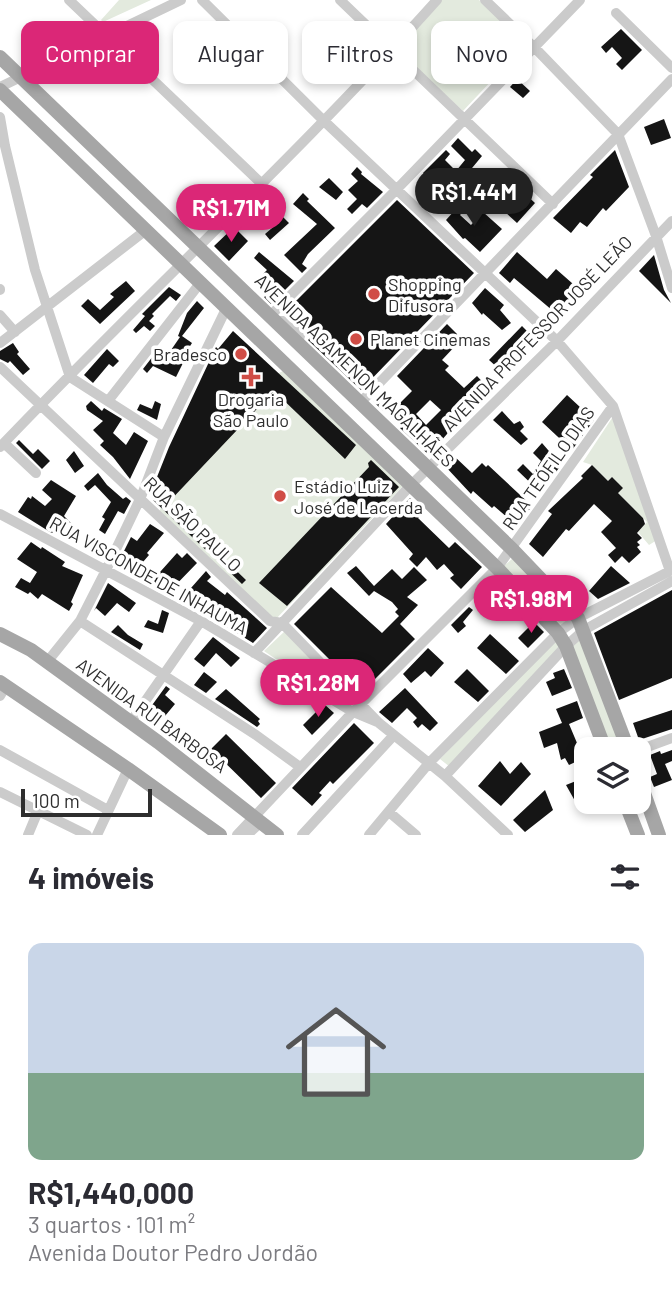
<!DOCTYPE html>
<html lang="pt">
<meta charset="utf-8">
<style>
:root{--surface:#fff;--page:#f2f2f3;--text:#2b2b33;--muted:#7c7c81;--accent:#db2777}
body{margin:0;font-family:Barlow,sans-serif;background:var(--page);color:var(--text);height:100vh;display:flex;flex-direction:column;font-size:26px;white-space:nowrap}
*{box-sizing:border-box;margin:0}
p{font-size:23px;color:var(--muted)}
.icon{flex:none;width:38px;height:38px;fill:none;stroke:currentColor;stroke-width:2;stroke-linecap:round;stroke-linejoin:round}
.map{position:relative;height:835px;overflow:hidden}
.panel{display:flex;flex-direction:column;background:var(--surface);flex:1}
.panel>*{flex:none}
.hud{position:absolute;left:21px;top:21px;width:630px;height:63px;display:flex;gap:14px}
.fabs{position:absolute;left:574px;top:737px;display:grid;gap:14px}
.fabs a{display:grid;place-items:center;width:77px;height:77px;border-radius:14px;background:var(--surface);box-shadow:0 4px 10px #0003;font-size:35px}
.scale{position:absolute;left:21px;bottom:18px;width:131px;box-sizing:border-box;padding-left:7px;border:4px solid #2e2e2e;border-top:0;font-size:19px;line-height:24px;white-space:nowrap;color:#2e2e2e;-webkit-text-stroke:5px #fff;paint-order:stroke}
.price{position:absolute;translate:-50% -60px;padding:0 16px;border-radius:24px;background:var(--accent);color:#fff;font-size:23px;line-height:46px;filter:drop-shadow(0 2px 4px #0008)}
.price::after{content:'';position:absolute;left:50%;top:42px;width:21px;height:16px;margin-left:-10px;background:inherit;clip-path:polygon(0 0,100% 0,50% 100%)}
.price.on{background:#222;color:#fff}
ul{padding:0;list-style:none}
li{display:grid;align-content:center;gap:14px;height:371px;padding:0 28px}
li span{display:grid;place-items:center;height:217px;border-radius:14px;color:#555}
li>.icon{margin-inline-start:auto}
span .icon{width:126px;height:126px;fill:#fffc;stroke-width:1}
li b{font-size:30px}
h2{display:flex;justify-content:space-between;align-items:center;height:84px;padding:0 28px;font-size:30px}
.chip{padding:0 24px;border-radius:14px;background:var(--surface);box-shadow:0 4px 10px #0003;font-size:24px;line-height:63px}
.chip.on{background:var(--accent);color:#fff}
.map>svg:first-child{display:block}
.green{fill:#e3eade}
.building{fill:#151515;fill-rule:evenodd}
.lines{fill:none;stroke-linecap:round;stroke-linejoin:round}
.minor{stroke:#cbcbcb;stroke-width:10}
.major{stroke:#a6a6a6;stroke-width:14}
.poi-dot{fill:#d04d46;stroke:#fff;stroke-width:2.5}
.labels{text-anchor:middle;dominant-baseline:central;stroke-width:7;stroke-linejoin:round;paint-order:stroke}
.poi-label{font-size:18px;fill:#2e2e2e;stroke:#fff;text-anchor:start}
.street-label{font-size:18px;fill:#2e2e2e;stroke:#fff}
</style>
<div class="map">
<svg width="672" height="835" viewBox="0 0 672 835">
<rect width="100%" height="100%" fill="#fff"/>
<path class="green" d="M119,0H151L103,22L101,20Z
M440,0H479L526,44L463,111L395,48Z
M285,370L403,486L275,620L158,513L224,400Z
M614,415L657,540L649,545L638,532L647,522L618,493L612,477L608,481L592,465L583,462Z
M513,558L572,619L558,626L503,567Z
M286,630L325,670L321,681L311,683L264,651Z
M581,635L622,749H609L570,646Z
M557,637L563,646L450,767L440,759Z"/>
<path class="building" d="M621,29L642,50L622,70L616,64L622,58L612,47L606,53L601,47Z
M517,79L530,91L523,98L510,87Z
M664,119L671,138L651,145L644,127Z
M458,138L472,152L475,149L482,156L448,197L423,173L446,150L450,154L445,160L456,171L465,160L451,146Z
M615,150L629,187L606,211L603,208L587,227L580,222L571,233L553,218L593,177L590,175Z
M357,167L362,172L361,174L383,192L367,208L362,204L352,214L347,209L357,199L348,190L358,181L351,174Z
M494,171L521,194L523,192L535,203L517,223L505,212L509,207L489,189L477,202L470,195Z
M329,178L343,192L336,200L319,187Z
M303,193L309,199L307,201L335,228L308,254L302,264L307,268L302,273L284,255L317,224L293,204Z
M397,200L474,273L361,390L308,340L314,334L304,325L312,316L296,301Z
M464,200L469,205L460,215L471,225L483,212L502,229L480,252L465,238L463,239L446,220Z
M278,212L289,223L270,240L265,234L278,223L273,218Z
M234,227L248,241L229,261L214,246Z
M259,252L294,281L271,304L264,297L276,285L263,274L267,270L254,258Z
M517,252L547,279L556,269L581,291L559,316L514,278L510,283L499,273Z
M654,255L664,290L671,303L639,271Z
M126,281L135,291L100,324L81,306L88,299L100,310L114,297L110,294Z
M169,287L181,295L176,301L170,296L152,314L154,316L149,321L155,326L150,331L144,326L136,333L133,330L145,316L142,314Z
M485,288L504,305L500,310L511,323L502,330L483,313L482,315L472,303Z
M197,301L204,308L182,336L192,343L181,360L184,361L176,377L153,366L147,373L143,369L160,347L169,353L180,337L178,336L187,313Z
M447,324L464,341L458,346L457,344L442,360L449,366L445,370L464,388L477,376L491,391L465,413L429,455L400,428L406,422L399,415L403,410L398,405L412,391L397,376ZM430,400L441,410L426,425L416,414Z
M522,326L532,336L524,344L526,346L499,369L489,360Z
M233,331L356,445L345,459L274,391L166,505L212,548L208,552L153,500L156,496L151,492L169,447L216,347L218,349Z
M13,343L19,352L17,354L30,369L23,375L10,361L8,363L0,359V351Z
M107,349L119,361L113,367L109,364L93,383L84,375Z
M384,389L395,400L383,411L373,401Z
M567,395L594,420L572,450L542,422Z
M91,401L102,411L104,408L122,419L113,433L126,445L134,432L148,441L130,479L113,457L100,445L104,441L93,430L103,421L87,410L86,406Z
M155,401L161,404L157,420L137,410L140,404L152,409Z
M502,411L514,424L520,421L524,427L520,431L528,439L521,445L493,420Z
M19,440L33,454L38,449L50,461L42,469L16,443Z
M542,443L561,465L541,493L517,470L523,464L533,474L541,461L533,453Z
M74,451L84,466L75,473L66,460Z
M454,456L472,473L482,463L486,467L488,465L532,506L513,532L503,523L508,518L494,506L492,508L473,491L471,494L445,466Z
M371,460L399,487L287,606L259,583L369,467L368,463Z
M592,465L608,481L612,477L623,488L618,493L643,518L645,524L637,533L642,538L637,542L640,545L637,547L641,552L629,563L622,556L615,563L608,555L616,548L601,532L612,521L594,504L569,531L566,529L543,557L529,544L552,514L548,511L583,478L581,476Z
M98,473L107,485L123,499L126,497L131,501L124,514L118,511L105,534L99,530L105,519L102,517L111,502L95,485L88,491L84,486Z
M51,480L76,496L64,516L74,526L66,534L57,526L53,533L50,532L18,512L28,497L31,499L32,496L45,506L52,499L42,490Z
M410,498L424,511L418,518L449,548L455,542L482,567L461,589L450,578L454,575L444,564L437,570L426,557L417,567L409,559L413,554L386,524Z
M150,524L164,533L147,553L149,555L137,569L129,562L123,570L116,567L131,537L137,541Z
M31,542L41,549L42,547L65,562L62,566L83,575L71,602L73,604L69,611L42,594L38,599L30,592L28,594L15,587L21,578L30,583L37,572L17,559Z
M177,553L182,558L187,553L197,563L167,594L152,581Z
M220,555L246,580L242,584L216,559Z
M356,566L374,586L392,569L402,579L414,567L427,580L407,597L418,605L400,624L415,639L370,684L354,670L341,671L294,624L331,587L382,633L399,616L395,612L398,609L392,602L374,591L369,596L347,573Z
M611,566L630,583L598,599L589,591Z
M206,571L211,577L207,581L225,595L227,592L267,628L253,643L208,615L216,605L198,592L189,602L183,597Z
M497,582L517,603L502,617L495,608L491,613L484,606L493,597L488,589Z
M108,583L136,603L129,612L117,603L105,616L96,608L94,611Z
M672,590V678L619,700L594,633Z
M469,607L473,610L463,622L466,626L458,633L451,625Z
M162,610L169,613L163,633L144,627L148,620L158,624Z
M534,622L544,632L528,648L518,638Z
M118,625L128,635L143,644L140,650L111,632Z
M490,634L519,661L506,674L477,648Z
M213,637L240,658L231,667L216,653L204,667L194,659Z
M428,648L444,663L431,677L425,671L411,683L403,674Z
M467,669L489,691L478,702L454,682Z
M564,669L572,688L552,696L546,682L555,678L553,673Z
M204,672L217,682L206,693L194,685Z
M166,686L170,689L165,695L175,704L155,728L142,719Z
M405,688L438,723L430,731L422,724L418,728L413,722L417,718L407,708L392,723L379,712Z
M226,689L260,719L258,721L260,724L257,727L215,699Z
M577,701L583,718L569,724L577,743L590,737L595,749H586V757L569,765L565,758L561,760L557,743L544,748L539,732L562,723L556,709Z
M324,704L334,713L312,735L303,725Z
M672,710V729L639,740L633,723Z
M354,723L374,743L333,784L330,781L319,793L322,795L312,806L292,788Z
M226,734L276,783L261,798L211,749Z
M672,750V761L665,764L672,780L654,787L650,777L657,774L650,755L660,751L661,754Z
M500,761L510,774L521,762L531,774L501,806L478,786Z
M586,777V796L575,801L566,785Z
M545,790L553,810L525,832L513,820Z"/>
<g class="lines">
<path class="minor" d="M69,0L261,183
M202,0L323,120L557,341L613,406L670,571
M340,0L553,204
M485,0L535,48L618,134L656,236L672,288
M616,13L672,68
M0,87L181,0
M0,117L5,146L35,270L70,377L164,437
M0,289V290
M0,315L15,332
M270,316L397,189L580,0
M275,321H286L300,336L298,343
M0,343L146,230
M0,367L270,621L282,623L379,723L445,776L508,835
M108,401L201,282
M360,403L672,79
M4,443L36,473
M0,447C144,296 298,155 437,0
M0,514L201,621L353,712L377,722
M80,621L256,735L300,767
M254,653L411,485L557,341L672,221
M47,662L80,621L106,570L141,497L164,437L226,309
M0,696L6,686
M130,723L201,621
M0,750L108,810
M639,750L672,738
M445,776L566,646L584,630L672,581
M0,792L87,835
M389,812L416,835
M28,835L38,811
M97,835L128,769
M237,835L353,712L497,568L613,406
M247,835L261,822
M302,835L394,735
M369,835L429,763L558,633L578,618L672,570"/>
<path class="major" d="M0,57L428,468L512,549L578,618L628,749
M0,90L497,568L558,633L566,646L605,749
M0,634L31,650L158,742L277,835
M0,682L128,769L220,835
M639,779L659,835
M625,802L638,835"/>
</g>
<g class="poi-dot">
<circle cx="374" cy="294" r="7"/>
<circle cx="356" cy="339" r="7"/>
<circle cx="241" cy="354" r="7"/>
<path d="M247.5 366.5h7v7h7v7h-7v7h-7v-7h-7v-7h7z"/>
<circle cx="280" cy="496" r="7"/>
</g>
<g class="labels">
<g class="poi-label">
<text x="388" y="284">Shopping<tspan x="388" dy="21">Difusora</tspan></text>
<text x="370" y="339">Planet Cinemas</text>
<text x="227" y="354" text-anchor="end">Bradesco</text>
<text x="251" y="399" text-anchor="middle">Drogaria<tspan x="251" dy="21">São Paulo</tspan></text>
<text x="294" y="486">Estádio Luiz<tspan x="294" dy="21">José de Lacerda</tspan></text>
</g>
<g class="street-label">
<text transform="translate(537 333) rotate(-46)">AVENIDA PROFESSOR JOSÉ LEÃO</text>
<text transform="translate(355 370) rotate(44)">AVENIDA AGAMENON MAGALHÃES</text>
<text transform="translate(548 468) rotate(-55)">RUA TEÓFILO DIAS</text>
<text transform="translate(193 524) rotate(44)">RUA SÃO PAULO</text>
<text transform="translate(149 575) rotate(29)">RUA VISCONDE DE INHAUMA</text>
<text transform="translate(152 715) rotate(36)">AVENIDA RUI BARBOSA</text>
</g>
</g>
</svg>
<div class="fabs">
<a><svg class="icon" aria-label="layers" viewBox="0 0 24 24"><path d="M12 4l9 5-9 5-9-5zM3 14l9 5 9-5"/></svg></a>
</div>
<div class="scale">100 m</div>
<b class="price on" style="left:474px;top:228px">R$1.44M</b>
<b class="price" style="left:231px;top:244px">R$1.71M</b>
<b class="price" style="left:531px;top:635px">R$1.98M</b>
<b class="price" style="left:318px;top:719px">R$1.28M</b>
<div class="hud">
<a class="chip on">Comprar</a>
<a class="chip">Alugar</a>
<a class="chip">Filtros</a>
<a class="chip">Novo</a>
</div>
</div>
<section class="panel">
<h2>4 imóveis<svg class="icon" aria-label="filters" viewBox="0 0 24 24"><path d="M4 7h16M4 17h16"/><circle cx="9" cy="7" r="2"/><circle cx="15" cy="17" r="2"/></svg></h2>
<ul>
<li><span style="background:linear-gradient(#c9d6e8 60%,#7fa58c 0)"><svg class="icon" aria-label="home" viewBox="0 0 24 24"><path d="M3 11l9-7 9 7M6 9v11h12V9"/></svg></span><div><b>R$1,440,000</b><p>3 quartos · 101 m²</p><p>Avenida Doutor Pedro Jordão</p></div></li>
</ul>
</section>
